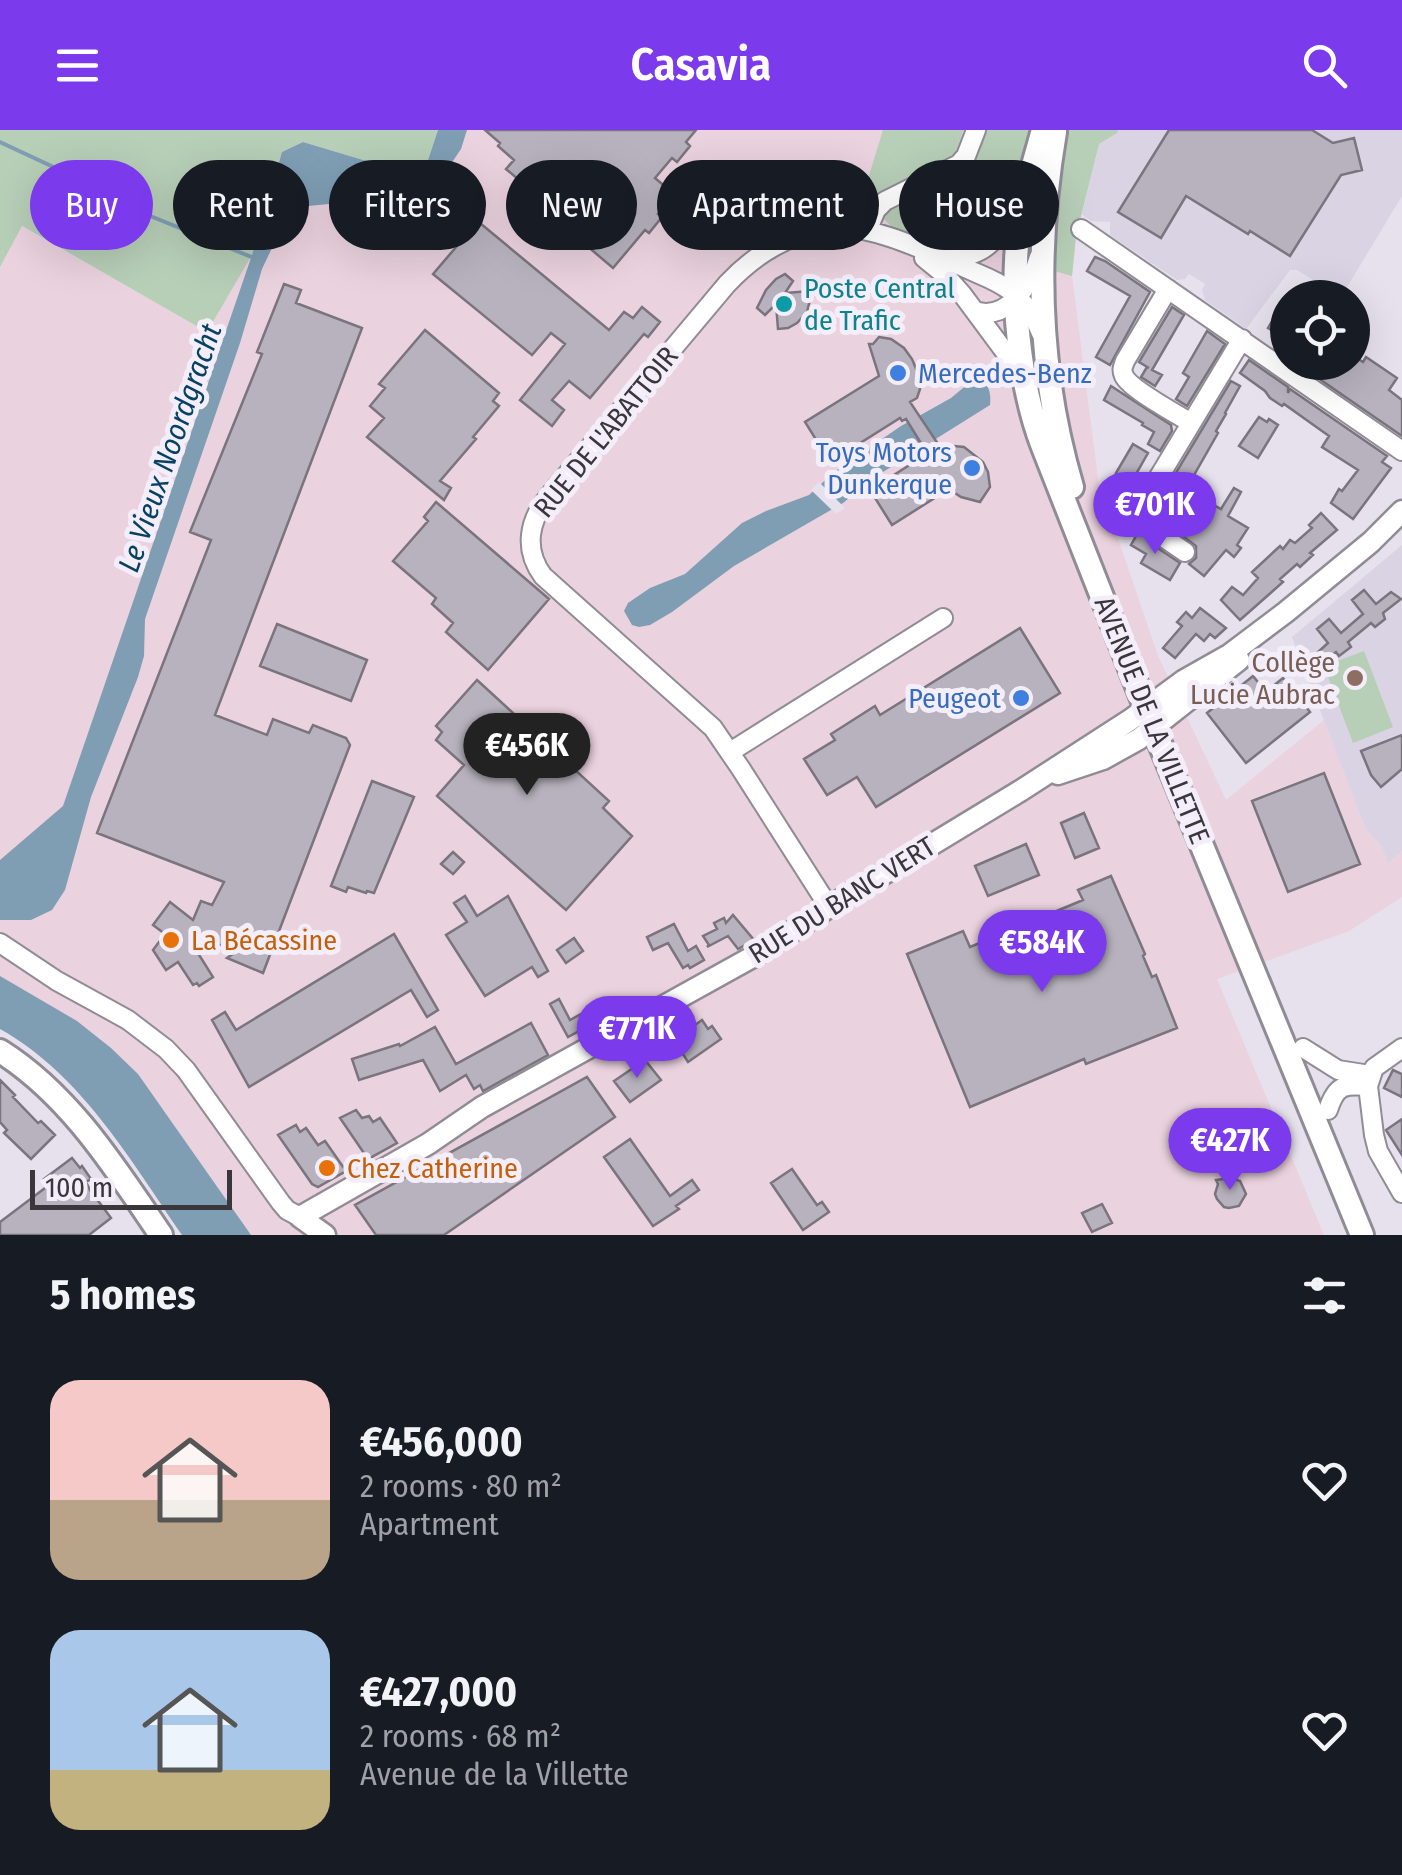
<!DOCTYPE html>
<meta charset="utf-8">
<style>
:root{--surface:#171b24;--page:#20242c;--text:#f1f3f6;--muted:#9ea1a6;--accent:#7c3aed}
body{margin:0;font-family:"Fira Sans Condensed",sans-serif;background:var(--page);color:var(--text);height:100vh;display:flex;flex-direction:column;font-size:38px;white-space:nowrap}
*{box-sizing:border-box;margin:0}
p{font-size:32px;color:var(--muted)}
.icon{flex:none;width:55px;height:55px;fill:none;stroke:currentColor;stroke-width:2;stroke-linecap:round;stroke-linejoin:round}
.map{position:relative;height:1105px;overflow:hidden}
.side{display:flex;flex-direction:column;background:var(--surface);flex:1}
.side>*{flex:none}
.banner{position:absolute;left:30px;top:30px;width:1342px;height:90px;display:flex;gap:20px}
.controls{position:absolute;left:1270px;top:150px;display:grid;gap:20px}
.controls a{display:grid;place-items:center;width:100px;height:100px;border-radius:50%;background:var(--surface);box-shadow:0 10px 40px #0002;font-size:50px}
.scale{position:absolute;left:30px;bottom:25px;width:202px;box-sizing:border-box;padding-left:10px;border:5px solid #39373b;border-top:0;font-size:28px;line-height:35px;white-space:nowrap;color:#39373b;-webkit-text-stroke:8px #f4eefa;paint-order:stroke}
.price{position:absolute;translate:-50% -85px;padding:0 22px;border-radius:35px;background:var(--accent);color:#fff;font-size:32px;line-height:65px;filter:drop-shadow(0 2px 5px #0008)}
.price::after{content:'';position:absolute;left:50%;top:60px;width:30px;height:22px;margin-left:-15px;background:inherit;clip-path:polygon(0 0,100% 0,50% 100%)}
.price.selected{background:#222;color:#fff}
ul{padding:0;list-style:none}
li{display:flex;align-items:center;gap:30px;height:250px;padding:0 50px}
li span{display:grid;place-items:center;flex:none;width:280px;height:200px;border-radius:30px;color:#555}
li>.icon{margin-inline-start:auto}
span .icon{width:120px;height:120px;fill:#fffc;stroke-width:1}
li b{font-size:42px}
h2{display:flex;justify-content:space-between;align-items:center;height:120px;padding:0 50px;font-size:42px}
.tag{padding:0 35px;border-radius:45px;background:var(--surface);box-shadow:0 10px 40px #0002;font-size:35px;line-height:90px}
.tag.selected{background:var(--accent);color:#fff}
header{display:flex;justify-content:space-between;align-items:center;height:130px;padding:0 50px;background:var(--accent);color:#fff;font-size:45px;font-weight:600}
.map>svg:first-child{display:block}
.industrial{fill:#ead2de}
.built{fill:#dad3e4}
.green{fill:#b7ceb7}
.water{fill:#7f9eb4}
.pier{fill:#e6e1ec}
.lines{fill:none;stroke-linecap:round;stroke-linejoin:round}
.stream{stroke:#7f9eb4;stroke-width:4}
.building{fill:#b7b2bd;stroke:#79747e;stroke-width:2.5}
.minor-casing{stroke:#908c96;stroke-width:22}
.tertiary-casing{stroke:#908c96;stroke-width:25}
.secondary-casing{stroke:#908c96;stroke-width:28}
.minor{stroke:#fff;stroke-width:18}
.tertiary{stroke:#fff;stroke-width:20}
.secondary{stroke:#fff;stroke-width:22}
.culture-dot{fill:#0f9aa8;stroke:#f4eefa;stroke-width:4}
.shop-dot{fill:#3f7fe0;stroke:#f4eefa;stroke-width:4}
.education-dot{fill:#8d6e63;stroke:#f4eefa;stroke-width:4}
.food-dot{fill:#e8710a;stroke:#f4eefa;stroke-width:4}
.labels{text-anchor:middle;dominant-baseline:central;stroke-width:10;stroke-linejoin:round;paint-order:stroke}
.culture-label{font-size:28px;fill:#0d838f;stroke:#f4eefa;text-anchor:start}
.shop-label{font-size:28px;fill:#366cbe;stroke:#f4eefa;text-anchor:end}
.street-label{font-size:28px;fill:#39373b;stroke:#f4eefa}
.education-label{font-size:28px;fill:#785e54;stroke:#f4eefa;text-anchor:end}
.food-label{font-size:28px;fill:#c56008;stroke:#f4eefa;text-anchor:start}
.water-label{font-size:30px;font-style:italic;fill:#084262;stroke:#f4eefa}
</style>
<header><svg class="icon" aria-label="menu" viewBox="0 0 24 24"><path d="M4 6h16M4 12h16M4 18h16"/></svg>Casavia<svg class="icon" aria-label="search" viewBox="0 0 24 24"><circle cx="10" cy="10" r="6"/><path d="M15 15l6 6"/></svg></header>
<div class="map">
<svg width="1402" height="1105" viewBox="0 0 1402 1105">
<rect width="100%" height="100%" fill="#e6e1ec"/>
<path class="industrial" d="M438,0H1118L1117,3L1099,14L1076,106L1072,146L1098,349L1158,526L1226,670L1324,590L1365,697L1382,717L1388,732L1402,721V767L1349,801L1217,849L1324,1105H235L0,866V137L21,96L207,202L252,125L282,22L303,12L403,42L428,30Z"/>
<path class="built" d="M1118,0H1402V66L1341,167L1297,140H1290L1246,199L1205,170L1202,160L1205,154L1189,144L1185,149L1177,150L1110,105V92L1091,91L1082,84L1099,14L1117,3Z
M1402,415V721L1388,733L1382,717L1365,697L1292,507Z"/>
<path class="green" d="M0,0H438L428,30L403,42L303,12L282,22L252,125L207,202L22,96L0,137Z
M883,0H963L954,29L867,70L863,65Z
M984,0H1031C1019,32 995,118 954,119C943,119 908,104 895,100L884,89L892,75L963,41Z
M1066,0H1118L1117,3L1099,14L1076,106L1072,146L1051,140L1059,34Z
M1364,521L1393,597L1353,613L1324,536Z"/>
<path class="water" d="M438,0H467L461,19L426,71L371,70L308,76L281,99L262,139L240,213L145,489L144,526L138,547L91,667L65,760L52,780L31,790H0V730L63,676L252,125L282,22L303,12L403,42L428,30Z
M975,248H980C990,257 991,263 990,275L875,347L843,373L734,436L672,482L650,495L639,497L632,495L624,481L628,473L650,458L685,444L742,393L766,381L809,365L834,342L901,296L951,268Z
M0,846L77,891L111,918L138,944L251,1105H182C131,1031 81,944 0,899Z"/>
<path class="pier" d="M819,352L845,378L836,384L811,360Z"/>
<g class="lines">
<path class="stream" d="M0,12L107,62L128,77L254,128"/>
</g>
<path class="building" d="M485,0H696L686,12L690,16L677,32L672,28L655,48L674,64L658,84L662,87L649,103L645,100L613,138L573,104L586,88L562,69L565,66L549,53L546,56L527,41L519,50L506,39L514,30L498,16L500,13Z
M1169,0H1312L1333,13L1354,8L1362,40L1341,45L1290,126L1250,101L1248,104L1186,66L1161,108L1118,82Z
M469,84L609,200L624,182L633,188L642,177L660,192L648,207L644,204L590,268L569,251L552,270L564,280L552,296L520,270L565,214L551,203L532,225L433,144L457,116L448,109Z
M1095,127L1105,131L1150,162L1110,235L1096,227L1130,166L1087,141Z
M785,144L793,151L785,163L810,161V170L807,182L797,193L788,198L778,199L776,174L765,185L757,178L766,160L776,149Z
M284,154L301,160L296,173L362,198L215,585L267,605L273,589L309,603L313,595L346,608L350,615L263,843L227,828L237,821L209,811L196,820L213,847L199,856L197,853L193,855L178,832L166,840L153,820L165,804L153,795L170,772L193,790L201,771L212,775L224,752L97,703L211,410L190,402L262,224L257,222Z
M1172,177L1184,185L1152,240L1162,245L1155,256L1141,247L1147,237L1149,238L1139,232Z
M1278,181L1288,186V209L1268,198Z
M425,200L499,263L493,271L499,276L473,307L476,309L440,351L451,358L444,370L367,307L384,288L370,276L385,258L379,254Z
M1207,201L1225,214L1187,276L1176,269L1189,247L1183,243Z
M879,207L891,209L904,218L912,229L920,248V259L917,268L910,272L942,320L954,316L964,317L983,332L988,342L990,357L980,372L961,367L949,359L892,395L870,360L924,326L920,320L924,318L906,289L902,291L900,288L830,332L805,292L879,246L869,214H873Z
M1352,225L1363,232L1366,227L1397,248L1389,260L1402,270V306L1302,237L1304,232H1352Z
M1249,230L1288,257V263L1290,259L1387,326L1382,332L1391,338L1353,389L1331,373L1339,359L1342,361L1358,340L1322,317L1329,306L1284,274L1282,276L1270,268L1265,261L1240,243Z
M1231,251L1240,256L1225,283L1226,284L1216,301L1218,303L1186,359L1171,351Z
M1111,256L1171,295L1172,301L1160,321L1148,314L1154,302L1142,295L1143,293L1104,270Z
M1259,287L1267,292L1269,289L1278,295L1258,328L1239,316Z
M1133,314L1148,323L1132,351L1116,343Z
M1127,357L1137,364L1134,368L1151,378L1145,390L1117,374Z
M1234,358L1241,362L1228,386L1248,398L1237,415L1241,418L1234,427L1226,420L1204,446L1189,434L1196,428V416L1171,397L1190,362L1221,379Z
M436,372L549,469L488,540L446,502L453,493L432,474L436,468L393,431L428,391L424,387Z
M1321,383L1337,400L1310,423L1313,425L1300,437L1297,434L1280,449L1283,452L1240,490L1221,470L1232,457L1243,465L1258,448L1252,442L1280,416L1283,419L1290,410L1295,413L1312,398L1309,395Z
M1140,399L1144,401L1150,413L1180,433L1170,450L1141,433L1146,424L1131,415Z
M1364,460L1376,474L1391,462L1401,469L1383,483L1385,489L1375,497L1371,493L1348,512L1351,517L1339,526L1336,522L1324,532L1317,523L1328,513L1317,499L1329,489L1341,503L1363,484L1352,470Z
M1200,478L1226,498L1215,508L1210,504L1204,511L1196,504L1175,528L1163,518L1182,496L1177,492L1186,482L1192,488Z
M277,494L367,530L351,571L260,536Z
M1020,498L1060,563L876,677L857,647L827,665L804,629L835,610L831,604L875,576L880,585Z
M1253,546L1266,562L1283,548L1310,582L1246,633L1207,583Z
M477,550L609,671L603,678L632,706L566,780L437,666L464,635L436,610L442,602L436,596Z
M1402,605V639L1381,657L1371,645L1361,621Z
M1324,643L1360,734L1288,762L1252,671Z
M372,651L414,667L374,763L367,761L366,763L348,757L346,762L331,756Z
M1084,683L1099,718L1075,728L1061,693Z
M1026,714L1039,745L988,766L975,736Z
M453,722L464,732L453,744L441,734Z
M1111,746L1145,824L1143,826L1152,847L1156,845L1177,898L1086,934L1084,929L970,977L907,824L963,801L970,817L1083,770L1078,760Z
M465,766L477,786L508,766L548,841L538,847L532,837L485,866L446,805L467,792L454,773Z
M733,785L754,810L738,819L728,806L707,817L709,815L703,806L717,799L714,793L724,788L726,793Z
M674,794L688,821L696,816L704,830L690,838L688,835L683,838L668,813L653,820L647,807Z
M394,804L438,880L427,887L411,860L249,957L212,890L225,882L236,900Z
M574,808L583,821L566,833L557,820Z
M559,869L570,890L603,872L612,889L584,905L581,900L568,907L550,874Z
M702,890L708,899L712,896L721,909L688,932L674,910Z
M531,893L548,925L483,961L480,955L474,959L466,945L440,961L423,930L359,950L352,929L399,914L400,916L435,897L456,934Z
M645,930L661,950L630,972L614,951Z
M1393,940L1402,944V967L1384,958Z
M587,947L615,987L444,1105H376L355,1075Z
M0,950L15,965L13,967L38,993L41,991L55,1005L31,1029L4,1003L7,1000L0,992Z
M356,980L362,988L369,986L373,992L380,988L397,1013L368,1029L340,988Z
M1402,989V1025L1386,1000Z
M296,995L300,1002L306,998L318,1015L325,1011L346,1041L318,1057L312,1054L278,1005Z
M630,1009L670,1066L692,1050L699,1060L676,1076L679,1079L653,1096L604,1027Z
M72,1028L80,1038L82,1036L91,1049L86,1052L90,1060L111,1088L89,1105H0V1092L49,1055L44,1049Z
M792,1039L817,1075L822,1072L829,1082L803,1100L771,1053Z
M1231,1048L1240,1051L1246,1064L1239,1076L1229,1078L1224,1077L1217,1069L1215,1064L1218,1054L1216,1050Z
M1102,1074L1112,1093L1092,1102L1082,1083Z"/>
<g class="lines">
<defs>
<path id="minor" d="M1081,99L1402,321
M867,101L876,80L885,71L959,34L966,26L976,0
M945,127C990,130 1000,103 1020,68
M924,128L945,145L962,164L1022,245
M1168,159L1125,231C1123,237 1121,239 1124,246C1130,259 1177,284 1191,293
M975,181C1007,192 1031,154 1039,127
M1185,422L1157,403V393L1168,373L1166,367L1156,356L1157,350L1242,209
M730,622L943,488
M829,777L741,639L713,598L543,446C523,419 529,390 549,366L727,154C755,124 793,100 835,98C873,95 926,121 961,136C977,144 995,149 1009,160C1025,172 1034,185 1041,203
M0,813L57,851L128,890L166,919L186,940L281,1073L287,1080L300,1087
M1303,918L1338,940L1370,945
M1402,918L1374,938L1368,956L1374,1005L1378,1021L1402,1063
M1328,980C1336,955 1344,954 1368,956"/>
<path id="tertiary" d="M1058,644L1103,629L1139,609L1239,530
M325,1105L300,1087L428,1014L482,977L756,825L829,777L1020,661L1130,590L1183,551L1229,525L1286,482L1371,412L1402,381"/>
<path id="secondary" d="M1043,0C1034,32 1024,64 1019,97C1010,163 1019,255 1043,317L1154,599L1362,1105
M1055,2C1035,120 1038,242 1072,357
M0,921C70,965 116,1039 161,1105"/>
</defs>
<use href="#minor" class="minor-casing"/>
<use href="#tertiary" class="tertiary-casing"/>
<use href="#secondary" class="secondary-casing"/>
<use href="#minor" class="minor"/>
<use href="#tertiary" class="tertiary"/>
<use href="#secondary" class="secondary"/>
</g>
<circle class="culture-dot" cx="784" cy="174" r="10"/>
<g class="shop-dot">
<circle cx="898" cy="243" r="10"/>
<circle cx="972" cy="338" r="10"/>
<circle cx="1021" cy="568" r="10"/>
</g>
<circle class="education-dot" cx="1355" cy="548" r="10"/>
<g class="food-dot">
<circle cx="171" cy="810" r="10"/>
<circle cx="327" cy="1038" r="10"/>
</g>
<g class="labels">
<g class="culture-label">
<text x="804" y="158">Poste Central<tspan x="804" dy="32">de Trafic</tspan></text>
</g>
<g class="shop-label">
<text x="918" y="243" text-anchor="start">Mercedes-Benz</text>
<text x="952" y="322">Toys Motors<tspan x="952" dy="32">Dunkerque</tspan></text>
<text x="1001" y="568">Peugeot</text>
</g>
<g class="street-label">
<text transform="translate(606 302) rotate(-51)">RUE DE L'ABATTOIR</text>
<text transform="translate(1152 590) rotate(68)">AVENUE DE LA VILLETTE</text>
<text transform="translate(842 770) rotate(-32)">RUE DU BANC VERT</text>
</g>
<g class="education-label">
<text x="1335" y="532">Collège<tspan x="1335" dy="32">Lucie Aubrac</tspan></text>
</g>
<g class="food-label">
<text x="191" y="810">La Bécassine</text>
<text x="347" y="1038">Chez Catherine</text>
</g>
<g class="water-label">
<text transform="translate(170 318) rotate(-71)">Le Vieux Noordgracht</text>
</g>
</g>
</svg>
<div class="controls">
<a><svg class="icon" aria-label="locate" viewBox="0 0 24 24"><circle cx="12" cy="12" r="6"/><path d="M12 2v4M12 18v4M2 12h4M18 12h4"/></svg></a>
</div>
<div class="scale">100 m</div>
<b class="price" style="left:1155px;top:427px">€701K</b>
<b class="price selected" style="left:527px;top:668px">€456K</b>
<b class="price" style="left:1042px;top:865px">€584K</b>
<b class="price" style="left:637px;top:951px">€771K</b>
<b class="price" style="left:1230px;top:1063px">€427K</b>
<div class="banner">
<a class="tag selected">Buy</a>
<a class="tag">Rent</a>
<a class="tag">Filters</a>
<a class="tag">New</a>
<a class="tag">Apartment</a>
<a class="tag">House</a>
</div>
</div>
<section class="side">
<h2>5 homes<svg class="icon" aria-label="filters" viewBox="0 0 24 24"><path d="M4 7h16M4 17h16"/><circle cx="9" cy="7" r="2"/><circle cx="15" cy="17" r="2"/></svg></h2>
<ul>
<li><span style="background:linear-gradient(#f6c9c9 60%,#b9a48a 0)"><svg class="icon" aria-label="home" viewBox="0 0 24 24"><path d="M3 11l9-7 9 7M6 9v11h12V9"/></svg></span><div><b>€456,000</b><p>2 rooms · 80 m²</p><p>Apartment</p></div><svg class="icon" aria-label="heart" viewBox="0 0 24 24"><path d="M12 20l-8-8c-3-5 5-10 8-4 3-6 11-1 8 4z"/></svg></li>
<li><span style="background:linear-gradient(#a9c7e8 70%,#c2b280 0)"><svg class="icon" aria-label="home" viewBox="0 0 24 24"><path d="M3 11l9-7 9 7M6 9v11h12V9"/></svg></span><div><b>€427,000</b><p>2 rooms · 68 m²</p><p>Avenue de la Villette</p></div><svg class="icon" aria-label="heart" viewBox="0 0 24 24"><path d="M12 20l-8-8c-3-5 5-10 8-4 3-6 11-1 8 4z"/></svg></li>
</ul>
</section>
